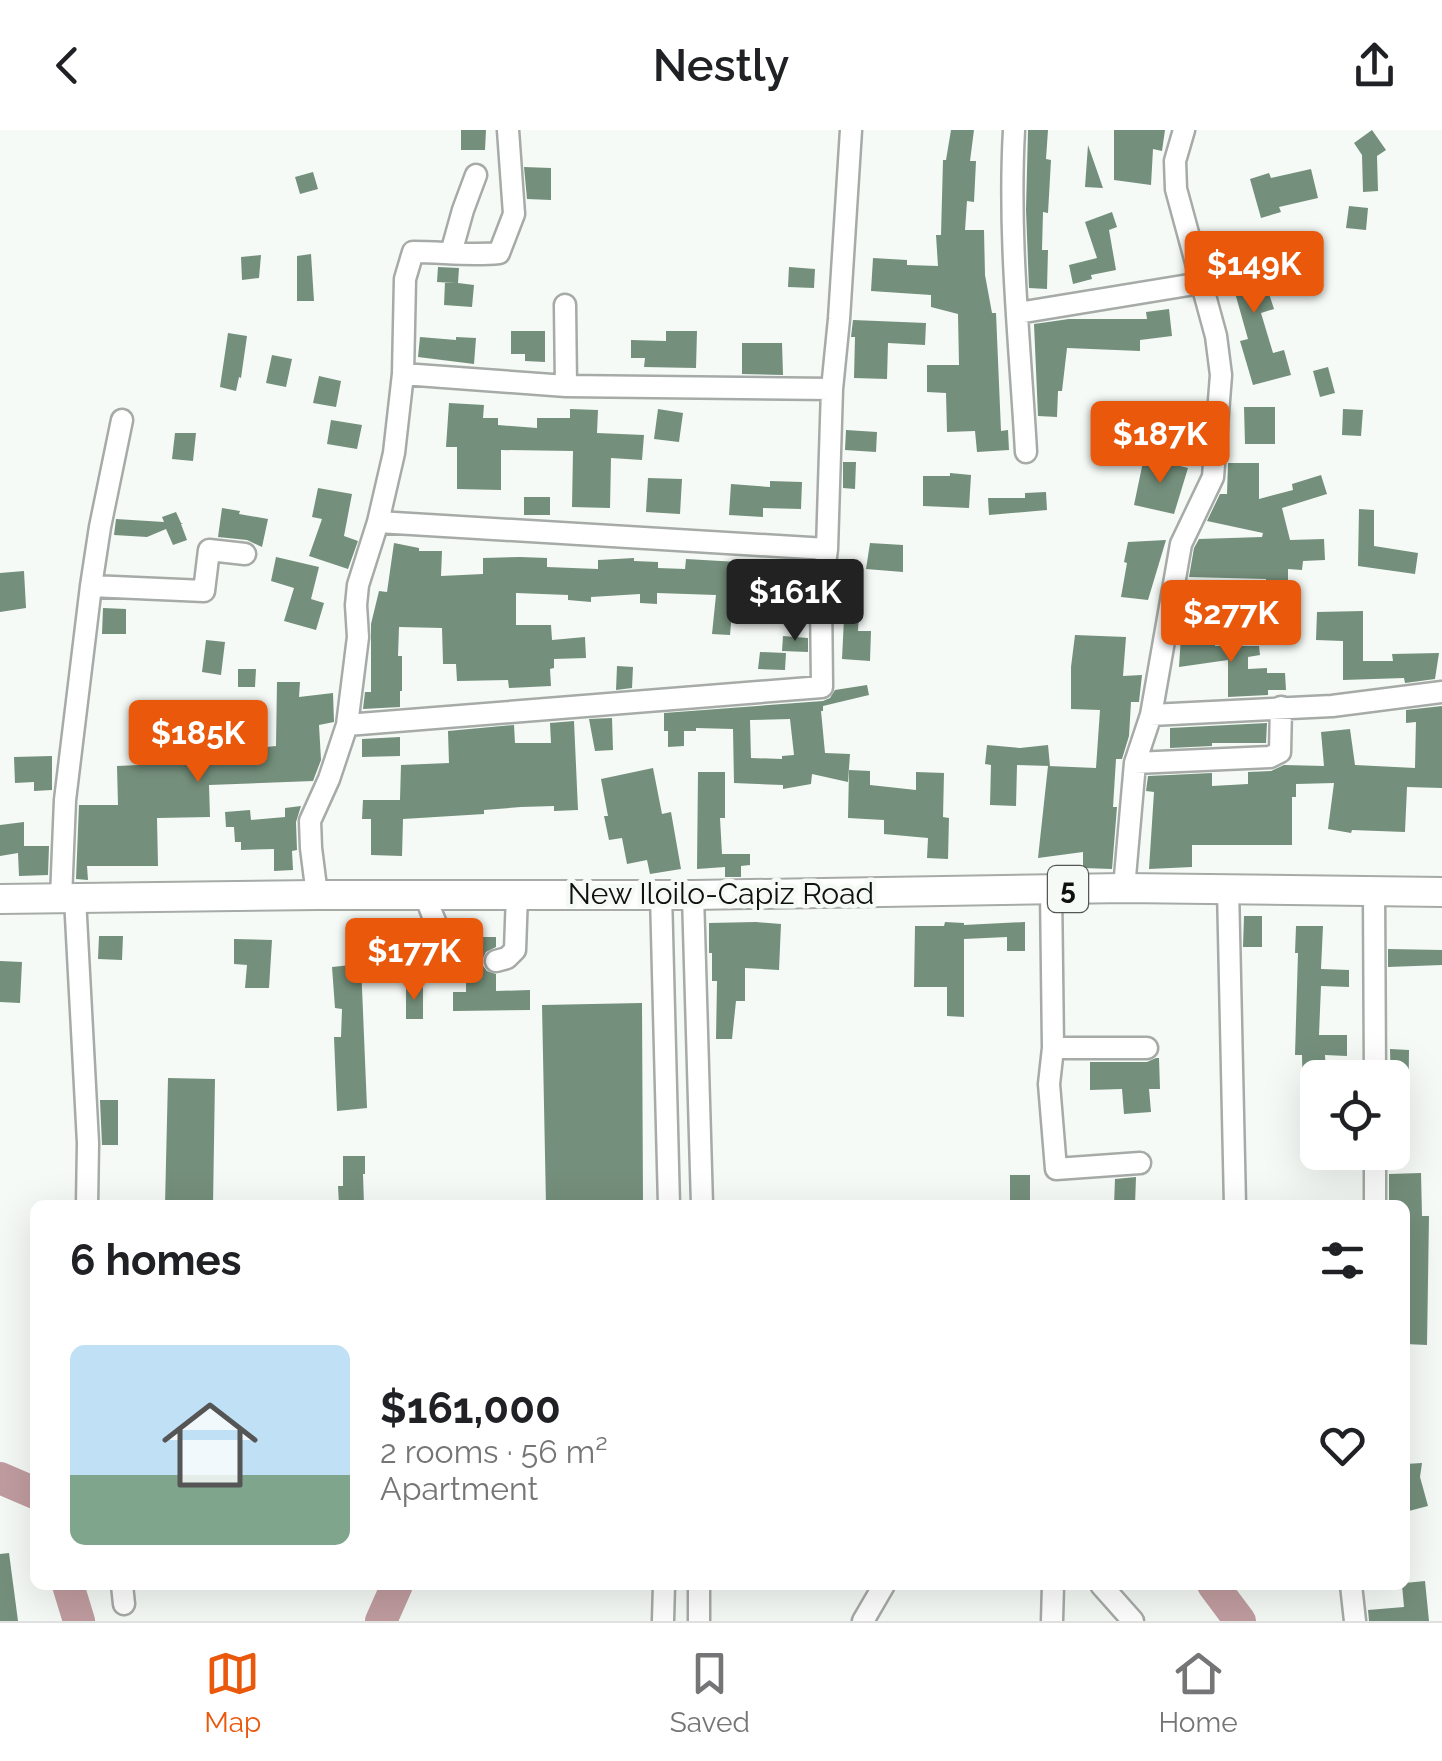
<!DOCTYPE html>
<meta charset="utf-8">
<style>
:root{--surface:#fff;--page:#f6f6f6;--text:#202124;--muted:#757577;--line:#e0e0e0;--accent:#ea580c}
body{margin:0;font-family:Raleway,sans-serif;background:var(--page);color:var(--text);height:100vh;display:flex;flex-direction:column;font-size:38px;white-space:nowrap}
*{box-sizing:border-box;margin:0}
p{font-size:32px;color:var(--muted)}
.icon{flex:none;width:55px;height:55px;fill:none;stroke:currentColor;stroke-width:2;stroke-linecap:round;stroke-linejoin:round}
.map{position:relative;flex:1;overflow:hidden}
.sheet{position:absolute;left:30px;top:1070px;width:1380px;height:390px;display:flex;flex-direction:column;background:var(--surface);border-radius:15px;box-shadow:0 10px 40px #0002}
.sheet>*{flex:none}
.controls{position:absolute;left:1300px;top:930px;display:grid;gap:20px}
.controls a{display:grid;place-items:center;width:110px;height:110px;border-radius:15px;background:var(--surface);box-shadow:0 10px 40px #0002;font-size:50px}
.price{position:absolute;translate:-50% -85px;padding:0 22px;border-radius:10px;background:var(--accent);color:#fff;font-size:32px;line-height:65px;filter:drop-shadow(0 2px 5px #0008)}
.price::after{content:'';position:absolute;left:50%;top:60px;width:30px;height:22px;margin-left:-15px;background:inherit;clip-path:polygon(0 0,100% 0,50% 100%)}
.price.current{background:#222;color:#fff}
ul{padding:0;list-style:none}
li{display:flex;align-items:center;gap:30px;height:250px;padding:0 40px}
li span{display:grid;place-items:center;flex:none;width:280px;height:200px;border-radius:15px;color:#555}
li>.icon{margin-inline-start:auto}
span .icon{width:120px;height:120px;fill:#fffc;stroke-width:1}
li b{font-size:42px}
h2{display:flex;justify-content:space-between;align-items:center;height:120px;padding:0 40px;font-size:42px}
header{display:flex;justify-content:space-between;align-items:center;height:130px;padding:0 40px;background:var(--surface);font-size:45px;font-weight:600}
.menu{display:flex;justify-content:space-around;align-items:center;height:140px;border-top:2px solid var(--line);background:var(--surface);font-size:28px;color:var(--muted)}
.menu a{display:grid;justify-items:center;gap:5px}
.menu .current{color:var(--accent)}
.map>svg:first-child{display:block}
.lines{fill:none;stroke-linecap:round;stroke-linejoin:round}
.river{stroke:#c09c9f;stroke-width:32}
.building{fill:#748f7b;fill-rule:evenodd}
.minor-casing{stroke:#a6aba7;stroke-width:25}
.highway-casing{stroke:#a6aba7;stroke-width:32}
.minor{stroke:#fff;stroke-width:20}
.highway{stroke:#fff;stroke-width:28}
.labels{text-anchor:middle;dominant-baseline:central;stroke-width:9;stroke-linejoin:round;paint-order:stroke}
.shield{fill:#f5faf6;stroke:#545755;stroke-width:2.5}
.shield-label{font-size:28px;font-weight:bold;fill:#0f1110}
.street-label{font-size:30px;fill:#0f1110;stroke:#f5faf6}
</style>
<header><svg class="icon" aria-label="back" viewBox="0 0 24 24"><path d="M15 5l-7 7 7 7"/></svg>Nestly<svg class="icon" aria-label="share" viewBox="0 0 24 24"><path d="M12 15V3M7 8l5-5 5 5M5 13v7h14v-7"/></svg></header>
<div class="map">
<svg width="1442" height="1491" viewBox="0 0 1442 1491">
<rect width="100%" height="100%" fill="#f5faf6"/>
<g class="lines">
<path class="river" d="M0,1348L35,1363
M68,1455L79,1491
M1213,1455L1240,1491
M381,1491L397,1455"/>
</g>
<path class="building" d="M461,0H486L485,20H461Z
M951,0H974L970,31H976L974,72L967,71L965,100H984L985,145L992,183H996L1001,301L1008,300L1009,320L977,322L975,301L947,302L946,263L927,262V235H959L958,184L931,177V165L871,161L873,128L907,130V135L938,136L936,105H941L943,30H946Z
M1028,0H1048L1046,29L1051,30L1048,83L1043,82L1042,120H1048L1047,159L1029,158L1026,80Z
M1114,0H1165L1162,21L1153,19L1151,55L1114,50Z
M1372,0L1386,20L1377,26L1378,61L1363,62L1362,25L1354,13Z
M1088,15L1103,58L1085,57Z
M524,37L551,38V70L527,69Z
M1311,39L1318,68L1279,77L1281,82L1261,88L1250,49L1269,43L1271,48Z
M313,42L318,59L300,64L295,47Z
M1349,76L1368,78L1366,100L1346,98Z
M1112,82L1117,97L1109,100L1116,140L1091,145L1092,149L1073,154L1069,135L1097,128L1085,92Z
M1230,118L1234,128L1255,121L1274,179L1261,183L1273,223L1284,220L1291,245L1253,255L1240,211L1248,209L1228,138L1221,142L1214,124Z
M311,124L314,171H297V126Z
M261,125L259,148L242,150L241,127Z
M438,137L459,138L458,153L474,155L472,177L444,175L445,152L456,153L437,152Z
M789,137L815,139L814,158L788,157Z
M1169,179L1172,206L1140,210V221L1067,218L1062,261H1058L1057,287L1038,286L1034,194L1069,189H1147L1146,182Z
M853,190L926,193L925,215L888,213L887,249L854,248L855,207H851Z
M511,201H545V232L525,231V224H511Z
M666,201H697L696,238L644,237L645,228H631V210L666,211Z
M228,203L247,206L241,248L239,247L236,261L220,257Z
M420,207L456,210V207L476,208L474,234L418,227Z
M742,213H782L783,245L742,244Z
M272,225L292,229L286,257L266,253Z
M1328,237L1335,263L1320,267L1313,241Z
M319,246L341,251L336,277L313,273Z
M449,273L484,275L483,288H498V295L537,298V288H570V279L598,280L597,303L644,305L642,330L611,328L610,378L572,377L573,321L501,320V360L457,359V317H446Z
M1244,277H1275V314H1245Z
M658,279L683,283L679,312L654,309Z
M1343,279L1363,280L1361,306L1342,305Z
M331,290L362,295L357,319L327,314Z
M846,300L877,302L876,322L845,320Z
M175,303H196L193,331L172,329Z
M1144,327L1188,338L1174,384L1134,375Z
M843,332H856L855,359L843,358Z
M1228,333H1259V369L1293,360L1292,354L1321,345L1327,364L1282,378L1290,410L1324,409L1325,430L1303,431L1302,440L1288,439V469L1266,474V449L1189,447L1194,418L1199,409L1262,407L1263,403L1207,391L1220,364H1227Z
M950,343L971,345L969,378L923,376V346H950Z
M648,348L682,349L680,384L646,382Z
M770,351L802,352L801,379L763,378V387L729,385L731,354L770,357Z
M318,358L352,364L344,406L358,411L348,439L309,426L322,389L312,387Z
M1046,362L1047,380L989,385L988,368H1025V363Z
M524,367H550V385H524Z
M222,378L240,381L239,384L268,389L262,417L247,410L218,407Z
M1359,379L1374,380V416L1418,423L1415,444L1358,436Z
M176,382L181,393H183L181,394L187,410L173,415L166,399L147,407L114,405L116,389L164,392L162,387Z
M1166,410L1148,470L1121,467L1127,433L1124,432L1128,412Z
M394,413L419,418V421H442L441,446L483,444V428L520,427L547,428V437L598,439V430L634,428V431L658,432V438L685,439L686,429L809,436L807,474L733,470L730,505L712,504L716,465L657,463V474L640,473V464L591,467V472L568,470V465L516,463V495H551L552,510L585,507L586,528L554,529V538L550,539L551,556L509,558L508,550L457,551L456,534H443L442,498L399,497L398,526H402V561H400V577L363,579L365,562H371V494L379,461L387,462Z
M870,413L903,415V442L866,439Z
M276,427L319,437L311,469L324,473L316,500L284,491L294,458L271,451Z
M24,441L26,478L0,482V443Z
M837,449L861,451L858,501H871L870,531L842,529L844,488H835Z
M103,478L126,479V504H102Z
M1363,481V531H1393L1392,524L1439,523L1435,549L1405,553L1404,548L1343,550V511L1316,510L1317,482Z
M1216,501L1215,516H1259L1260,525L1248,527V539L1267,538V543H1285L1286,560H1268V565L1228,567V530L1179,537L1181,506Z
M1075,505L1126,507L1123,546L1142,545L1139,572H1131L1129,606L1122,629H1116L1113,677H1117L1112,739L1083,738V722L1038,728L1048,636L1096,638L1100,580L1071,579V537Z
M783,506L808,508V522L782,521Z
M206,510L225,512L221,545L202,542Z
M760,522L786,523L785,540L758,539Z
M617,536L633,537L632,558L616,560Z
M238,539H256L255,557H238Z
M277,552H300L299,567L333,563L334,592L319,595L321,630L313,651L209,655L210,687L157,688L158,736H87L88,750L76,749L79,675H118L117,636L181,633L180,626L216,625V622L276,616Z
M867,555L869,565L823,576V581H821L825,623L850,624L848,652L812,644L811,654L783,659V655L734,653L733,599L696,598V601H684V616L668,617V601H664V583L823,571L830,568L835,560ZM790,589L794,625L782,626V629L751,628L750,590Z
M1442,576V658L1407,657L1405,702L1352,700L1351,703L1328,699L1334,653L1296,654V667H1292V715H1192V737L1149,739L1154,662L1146,661L1148,646L1212,643V656L1248,654V642L1271,641L1284,635L1324,636L1321,602L1350,599L1355,635L1415,638L1416,592L1406,593V580Z
M612,588L613,620L595,621L589,589Z
M574,591L578,680L554,681V676L521,677L484,680V684L403,689L402,726L371,725V689H362L363,670H400L401,635L449,633L448,601L514,595L515,613H551L550,593Z
M1267,593L1266,613H1212V616L1170,618V598Z
M400,607V626L362,627V609Z
M987,615L1020,618L1048,615L1050,636L1017,635L1016,676L990,675L991,635L985,634Z
M52,626V660L34,661V652L15,653L14,627Z
M653,638L662,684L671,682L681,739L650,744L647,730L627,734L622,708L609,710L604,686H608L601,649Z
M849,640L870,641V655L916,660V642L944,643L943,687L949,688L948,729L927,728L928,708L884,704V690L848,688Z
M698,642H725V688H720L722,724H750V735L741,736V747H725V737L697,739Z
M301,676L296,692L297,720L292,721L293,740L274,741V719L241,720V712H235L234,697H226L225,682L250,680L251,690L285,687V678Z
M24,692V716H49L48,745L19,746L18,723L0,726V695Z
M1244,786H1262V817H1243Z
M756,792L781,794L779,840L745,838V871H736L732,909H716L717,851H712V823H709V793Z
M945,792L964,793V795L1025,792V821H1007V807L964,809V887L947,886V857H914L915,796H944Z
M1296,796H1323L1321,839L1349,840V857L1321,856L1319,905H1347V926L1325,925L1326,948H1318V969L1303,970L1302,925H1295L1298,823H1295Z
M99,806H123L122,830L98,829Z
M466,807H496V817L486,822L483,828V836L487,841L496,844V861L530,860V880L453,881V862H466V845L476,840L479,834L478,825L466,813Z
M234,809L272,810L269,858H245L247,835L234,834Z
M1388,819L1442,820V835L1388,837Z
M0,831L22,832L20,873L0,872Z
M361,834L367,978L337,981L334,907H341L342,879L335,878L332,837Z
M406,857H423V889H406Z
M642,873L643,1075H546L542,875Z
M1390,919L1409,920L1408,991H1392Z
M1156,928H1159L1160,959H1149L1151,982L1124,984L1122,959L1090,960V932H1147Z
M168,948L215,949L213,1075H165Z
M100,970H118V1015H102Z
M343,1026H365V1044H363L364,1075H339L338,1056H343Z
M1421,1043L1422,1086H1429L1427,1215L1405,1214V1074H1389V1044Z
M1010,1045H1030V1075H1010Z
M1136,1047L1135,1075H1114L1115,1049Z
M1422,1333L1420,1347L1428,1376L1405,1382V1334Z
M9,1423L18,1491H0V1424Z
M1425,1451L1429,1491H1369L1368,1480L1404,1477L1402,1455L1405,1453Z"/>
<g class="lines">
<defs>
<path id="minor" d="M1014,0C1008,108 1020,214 1026,322
M451,123L463,80L476,45
M565,175L566,256
M1018,183L1201,153
M403,244L566,256L832,259
M378,392L827,419
M91,456L204,461L209,420L245,424
M1151,585L1332,576L1442,562
M347,595L822,557L821,466L827,419L832,259L839,189L851,0
M1135,633L1270,627L1280,622L1281,577
M1124,758L1135,633L1151,585L1181,414L1213,347L1221,245L1216,206L1176,59L1175,31L1184,0
M1228,758L1235,1075
M1051,759L1053,918L1049,954L1056,1039L1140,1033
M1374,761L1375,948
M425,764C433,789 443,816 466,831
M661,764L669,1075
M317,765L311,718L310,691L329,649L347,595L358,507L356,475L358,455L378,392L394,323L403,244L405,149L413,122C442,122 470,126 499,123L514,84L508,0
M693,765L702,1075
M61,768L65,670L91,456L100,397L122,290
M75,768L88,1013L87,1075
M496,831L507,828L515,820L517,764
M1053,918H1147
M1375,1022V1075
M122,1455L124,1474
M1101,1455L1133,1491
M1351,1455L1355,1491
M663,1491L664,1455
M699,1491V1455
M863,1491L884,1455
M1052,1491L1053,1455"/>
<path id="highway" d="M0,769L317,765H693L1124,758L1442,762"/>
</defs>
<use href="#minor" class="minor-casing"/>
<use href="#highway" class="highway-casing"/>
<use href="#minor" class="minor"/>
<use href="#highway" class="highway"/>
</g>
<g class="labels">
<rect class="shield" x="1048" y="736" width="40" height="46" rx="8"/>
<g class="shield-label">
<text x="1068" y="759">5</text>
</g>
<g class="street-label">
<text x="721" y="763">New Iloilo-Capiz Road</text>
</g>
</g>
</svg>
<div class="controls">
<a><svg class="icon" aria-label="locate" viewBox="0 0 24 24"><circle cx="12" cy="12" r="6"/><path d="M12 2v4M12 18v4M2 12h4M18 12h4"/></svg></a>
</div>
<b class="price" style="left:1254px;top:186px">$149K</b>
<b class="price" style="left:1160px;top:356px">$187K</b>
<b class="price current" style="left:795px;top:514px">$161K</b>
<b class="price" style="left:1231px;top:535px">$277K</b>
<b class="price" style="left:198px;top:655px">$185K</b>
<b class="price" style="left:414px;top:873px">$177K</b>
<section class="sheet">
<h2>6 homes<svg class="icon" aria-label="filters" viewBox="0 0 24 24"><path d="M4 7h16M4 17h16"/><circle cx="9" cy="7" r="2"/><circle cx="15" cy="17" r="2"/></svg></h2>
<ul>
<li><span style="background:linear-gradient(#bfe0f5 65%,#7fa58c 0)"><svg class="icon" aria-label="home" viewBox="0 0 24 24"><path d="M3 11l9-7 9 7M6 9v11h12V9"/></svg></span><div><b>$161,000</b><p>2 rooms · 56 m²</p><p>Apartment</p></div><svg class="icon" aria-label="heart" viewBox="0 0 24 24"><path d="M12 20l-8-8c-3-5 5-10 8-4 3-6 11-1 8 4z"/></svg></li>
</ul>
</section>
</div>
<nav class="menu">
<a class="current"><svg class="icon" aria-label="map" viewBox="0 0 24 24"><path d="M3 6l6-2 6 2 6-2v14l-6 2-6-2-6 2zM9 4v14M15 6v14"/></svg>Map</a>
<a><svg class="icon" aria-label="saved" viewBox="0 0 24 24"><path d="M7 4h10v16l-5-4-5 4z"/></svg>Saved</a>
<a><svg class="icon" aria-label="home" viewBox="0 0 24 24"><path d="M3 11l9-7 9 7M6 9v11h12V9"/></svg>Home</a>
</nav>
